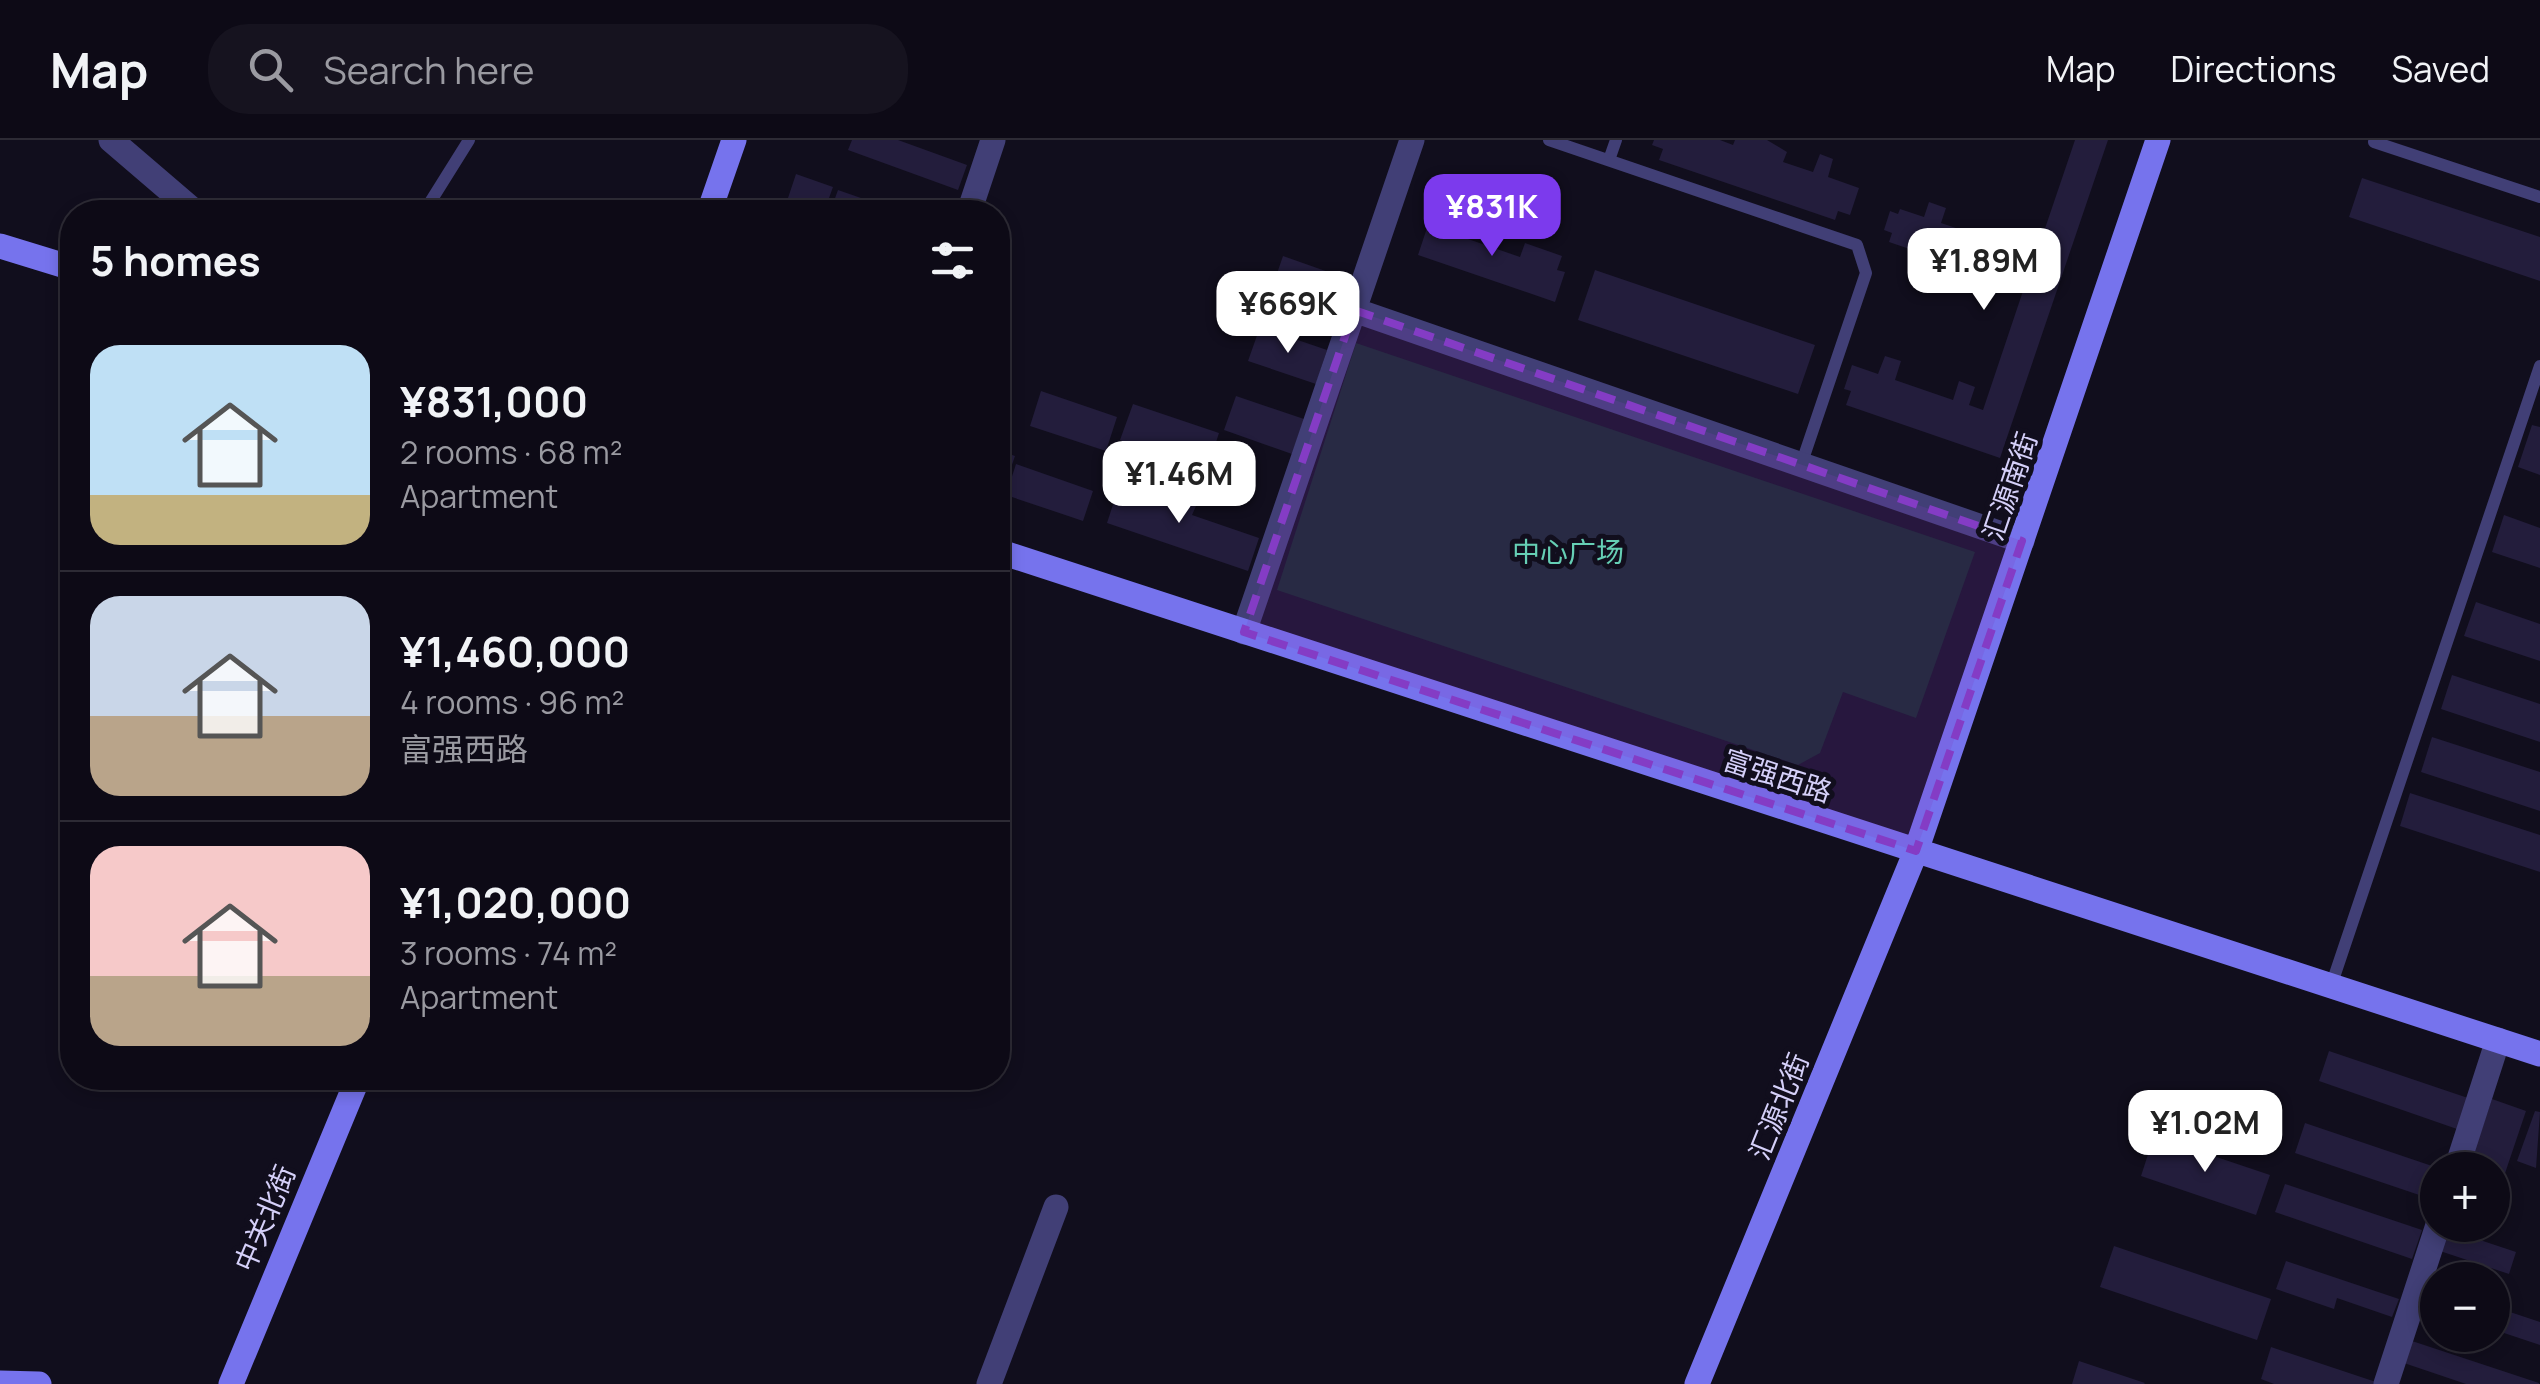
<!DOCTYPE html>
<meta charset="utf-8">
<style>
:root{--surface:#0d0a16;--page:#16131f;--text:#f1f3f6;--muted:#9a9aa1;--line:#2d2b35;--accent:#7c3aed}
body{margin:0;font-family:Manrope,"Noto Sans SC",sans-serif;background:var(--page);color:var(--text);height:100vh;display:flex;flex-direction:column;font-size:38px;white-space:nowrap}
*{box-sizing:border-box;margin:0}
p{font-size:32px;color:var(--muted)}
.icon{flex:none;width:55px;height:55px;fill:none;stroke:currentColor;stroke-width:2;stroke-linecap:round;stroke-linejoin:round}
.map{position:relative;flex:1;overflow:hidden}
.drawer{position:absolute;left:60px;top:60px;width:950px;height:890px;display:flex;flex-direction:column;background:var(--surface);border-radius:40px;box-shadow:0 5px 15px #0003,0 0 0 2px var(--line)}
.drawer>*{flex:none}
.tools{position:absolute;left:2420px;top:1012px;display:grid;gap:20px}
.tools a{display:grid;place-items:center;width:90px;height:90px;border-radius:50%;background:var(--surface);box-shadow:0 5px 15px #0003,0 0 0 2px var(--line);font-size:50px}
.price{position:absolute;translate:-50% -85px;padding:0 22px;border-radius:20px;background:#fff;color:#222;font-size:32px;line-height:65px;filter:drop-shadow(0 2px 5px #0008)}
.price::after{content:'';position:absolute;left:50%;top:60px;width:30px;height:22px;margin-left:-15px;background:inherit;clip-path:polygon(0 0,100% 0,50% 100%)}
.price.selected{background:var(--accent);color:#fff}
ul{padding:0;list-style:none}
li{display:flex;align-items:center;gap:30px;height:250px;padding:0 30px}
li+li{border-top:2px solid var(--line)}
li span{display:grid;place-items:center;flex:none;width:280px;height:200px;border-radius:30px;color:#555}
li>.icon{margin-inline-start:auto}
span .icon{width:120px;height:120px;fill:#fffc;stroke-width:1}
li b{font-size:42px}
h2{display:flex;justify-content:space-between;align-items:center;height:120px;padding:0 30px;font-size:42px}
header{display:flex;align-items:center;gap:60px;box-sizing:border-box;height:140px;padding:0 50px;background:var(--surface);border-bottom:2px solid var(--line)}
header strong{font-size:48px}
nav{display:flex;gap:55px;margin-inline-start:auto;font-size:35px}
.search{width:700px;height:90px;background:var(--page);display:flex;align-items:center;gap:25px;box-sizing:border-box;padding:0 35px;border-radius:40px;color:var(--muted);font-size:38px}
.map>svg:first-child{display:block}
.green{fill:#122625}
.building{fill:#231d3c}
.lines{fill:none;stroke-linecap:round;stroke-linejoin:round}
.lane{stroke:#413f76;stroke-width:12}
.street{stroke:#413f76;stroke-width:25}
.secondary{stroke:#7673ed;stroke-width:25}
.marked{fill:#843cc5;fill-opacity:0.2;stroke:#843cc5;stroke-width:8;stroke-dasharray:20 12;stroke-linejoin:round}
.labels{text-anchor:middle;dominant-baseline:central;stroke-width:10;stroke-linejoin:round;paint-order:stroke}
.street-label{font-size:28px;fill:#d5d0f9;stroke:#110e1d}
.park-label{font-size:28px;fill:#66cfb5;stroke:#110e1d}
</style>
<header>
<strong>Map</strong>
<div class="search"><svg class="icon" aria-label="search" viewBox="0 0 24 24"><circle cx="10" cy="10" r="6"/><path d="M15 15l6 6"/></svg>Search here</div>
<nav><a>Map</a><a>Directions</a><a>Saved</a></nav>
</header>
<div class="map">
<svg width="2540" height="1244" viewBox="0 0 2540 1244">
<rect width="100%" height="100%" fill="#110e1d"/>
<path class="green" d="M1356,203L1975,412L1916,578L1843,552L1820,613L1798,625L1277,450Z"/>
<path class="building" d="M852,0H898L967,25L958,50L848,10Z
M1654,0H1720L1733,5L1735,0H1767L1787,12L1783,22L1813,32L1820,14L1833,19L1828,37L1859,48L1850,75L1838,71L1835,80L1659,20L1663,9L1652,5Z
M2075,0H2108L2000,318L1846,265L1851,251L1844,249L1852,225L1878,234L1885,216L1901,221L1895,240L1953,260L1959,241L1975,247L1969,265L1983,270L2024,148L1889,102L1892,93L1884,90L1890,71L1898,74L1900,69L1924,77L1929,62L1946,68L1941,83L1998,102L2003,88L2018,92L2012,107L2036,115Z
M796,34L833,47L824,72L787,61Z
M2362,38L2540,97V141L2349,77Z
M838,50L901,72H830Z
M1438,72L1473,84L1468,99L1520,117L1525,103L1562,116L1557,130L1565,132L1555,162L1418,115L1428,85L1433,87Z
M1283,116L1351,140L1339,174L1271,151Z
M1595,130L1815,205L1798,254L1578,180Z
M1260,187L1327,210L1316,244L1248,221Z
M1041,251L1117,277L1106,311L1030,286Z
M1236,256L1304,279L1292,314L1224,290Z
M1133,264L1219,293L1207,330L1120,300Z
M2532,285L2540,287V335L2518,327Z
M998,310L1015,316L1002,354L998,352Z
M1016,324L1093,351L1083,381L1006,355Z
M1121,340L1196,366L1192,375L1259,398L1248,431L1107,383Z
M2504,375L2540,388V428L2492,412Z
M2476,462L2540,484V521L2464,496Z
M2452,535L2540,564V602L2441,569Z
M2432,597L2540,632V671L2421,632Z
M2410,653L2540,695V732L2400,686Z
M2329,911L2468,958L2457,989L2319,941Z
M2492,959L2526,971L2497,1057L2492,1055V1030H2468Z
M2535,971L2540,972L2536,1028L2517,1021Z
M2305,983L2438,1028L2431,1059L2295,1013Z
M2154,996L2270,1035L2256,1075L2141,1036Z
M2285,1044L2422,1090L2412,1119L2275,1072Z
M2447,1089L2516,1112L2509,1134L2440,1111Z
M2114,1106L2271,1159L2257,1200L2100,1147Z
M2286,1121L2399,1159L2392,1177L2337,1158L2334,1169L2276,1149Z
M2427,1144L2438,1148V1173L2420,1167Z
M2492,1166L2540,1182V1205L2492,1189Z
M2409,1200L2539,1243V1244H2466L2401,1222Z
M2271,1207L2379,1243V1244H2274L2261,1239Z
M2079,1221L2145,1243L2144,1244H2072Z"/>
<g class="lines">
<path class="lane" d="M1549,0L1857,105L1866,133L1801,325
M2374,2L2540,57
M1609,20L1616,0
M424,72L469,0
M2331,846L2540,226"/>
<path class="street" d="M111,0L195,72
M969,72L993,0
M1354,170L2022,401
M1244,492L1412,0
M2456,1030L2498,900
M989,1244L1056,1067
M2386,1244L2438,1085"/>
<path class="secondary" d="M709,72L734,0
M0,106L72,128
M998,411L2540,914
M0,1243L39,1244
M231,1244L358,938
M1697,1244L1916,711L2158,0"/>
</g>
<path class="marked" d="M1354,170L2022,401L1916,711L1244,492Z"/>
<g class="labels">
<g class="street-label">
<text transform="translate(2009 346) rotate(-71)">汇源南街</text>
<text transform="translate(1778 635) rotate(18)">富强西路</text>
<text transform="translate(1778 966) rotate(-68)">汇源北街</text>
<text transform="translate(264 1078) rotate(-67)">中关北街</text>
</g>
<g class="park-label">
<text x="1568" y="411">中心广场</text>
</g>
</g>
</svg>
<div class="tools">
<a>+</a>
<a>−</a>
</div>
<b class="price selected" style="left:1492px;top:119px">¥831K</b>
<b class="price" style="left:1984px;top:173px">¥1.89M</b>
<b class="price" style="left:1288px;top:216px">¥669K</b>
<b class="price" style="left:1179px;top:386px">¥1.46M</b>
<b class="price" style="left:2205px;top:1035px">¥1.02M</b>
<section class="drawer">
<h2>5 homes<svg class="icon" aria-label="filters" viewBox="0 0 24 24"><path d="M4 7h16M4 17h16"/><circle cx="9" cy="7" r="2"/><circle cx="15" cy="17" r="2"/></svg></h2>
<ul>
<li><span style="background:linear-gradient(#bfe0f5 75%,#c2b280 0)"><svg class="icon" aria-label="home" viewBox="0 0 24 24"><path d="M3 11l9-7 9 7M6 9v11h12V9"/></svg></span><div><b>¥831,000</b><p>2 rooms · 68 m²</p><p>Apartment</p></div></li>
<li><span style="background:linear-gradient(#c9d6e8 60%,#b9a48a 0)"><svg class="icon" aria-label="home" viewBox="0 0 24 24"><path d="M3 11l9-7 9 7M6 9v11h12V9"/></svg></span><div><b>¥1,460,000</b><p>4 rooms · 96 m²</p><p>富强西路</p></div></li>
<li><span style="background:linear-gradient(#f6c9c9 65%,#b9a48a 0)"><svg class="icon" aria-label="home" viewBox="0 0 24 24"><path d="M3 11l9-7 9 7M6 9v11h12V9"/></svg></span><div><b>¥1,020,000</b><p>3 rooms · 74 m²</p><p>Apartment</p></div></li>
</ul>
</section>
</div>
